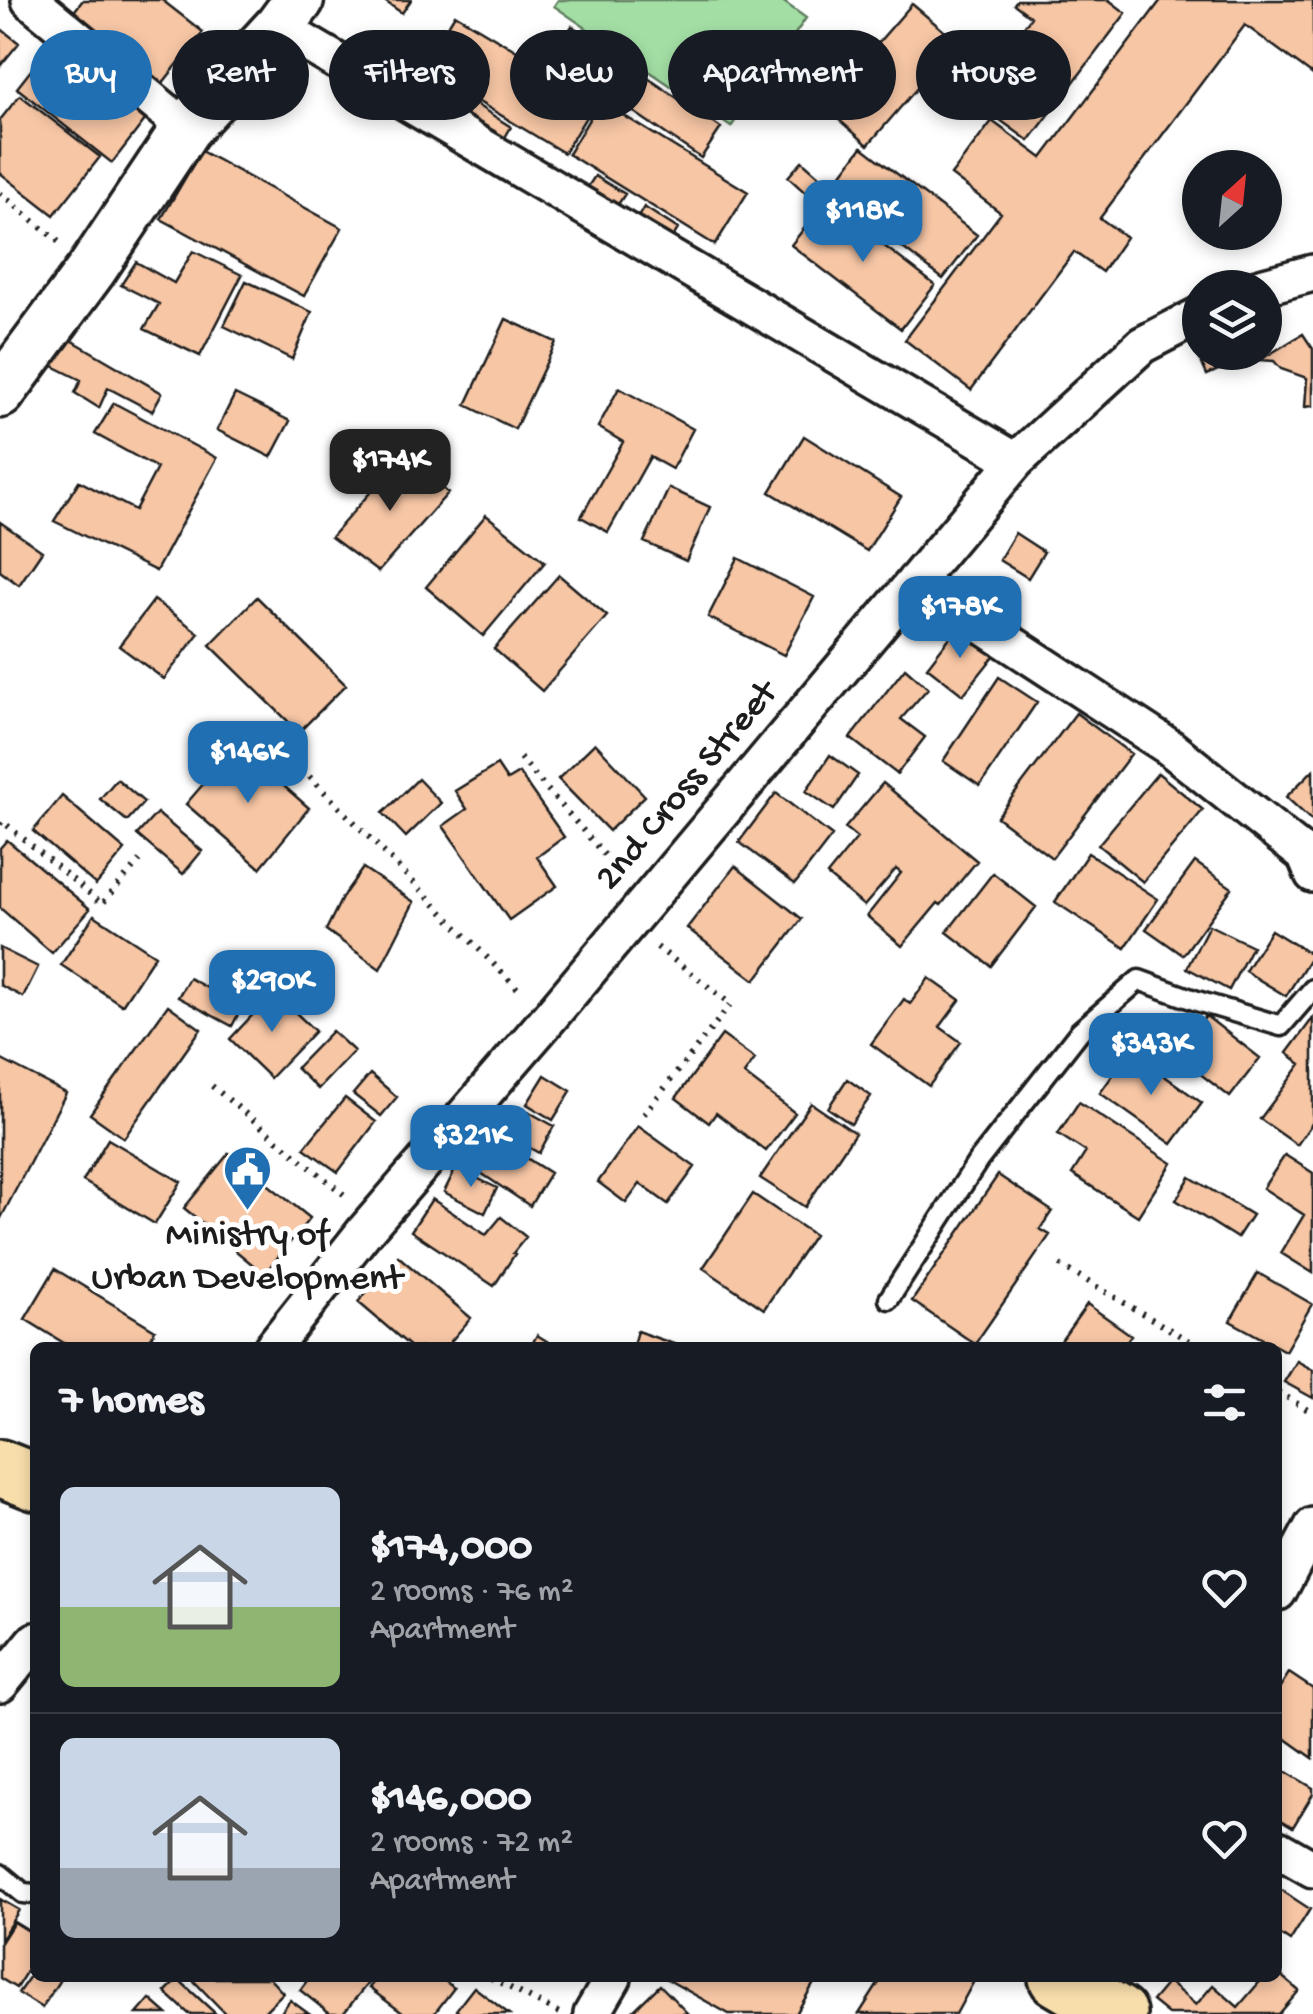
<!DOCTYPE html>
<meta charset="utf-8">
<style>
:root{--surface:#171b24;--page:#242831;--text:#f1f3f6;--muted:#9ea1a6;--line:#363941;--accent:#1f6fb2}
body{margin:0;font-family:"Gochi Hand",sans-serif;background:var(--page);color:var(--text);height:100vh;display:flex;flex-direction:column;font-size:38px;white-space:nowrap}
*{box-sizing:border-box;margin:0}
p{font-size:32px;color:var(--muted)}
.icon{flex:none;width:55px;height:55px;fill:none;stroke:currentColor;stroke-width:2;stroke-linecap:round;stroke-linejoin:round}
.map{position:relative;flex:1;overflow:hidden}
.sheet{position:absolute;left:30px;top:1342px;width:1252px;height:640px;display:flex;flex-direction:column;background:var(--surface);border-radius:15px;box-shadow:0 5px 15px #0003}
.sheet>*{flex:none}
.guide{position:absolute;left:30px;top:30px;width:1255px;height:90px;display:flex;gap:20px}
.needle{width:65px;rotate:27deg}
.tools{position:absolute;left:1182px;top:150px;display:grid;gap:20px}
.tools a{display:grid;place-items:center;width:100px;height:100px;border-radius:50%;background:var(--surface);box-shadow:0 5px 15px #0003;font-size:50px}
.price{position:absolute;translate:-50% -85px;padding:0 22px;border-radius:20px;background:var(--accent);color:#fff;font-size:32px;line-height:65px;filter:drop-shadow(0 2px 5px #0008)}
.price::after{content:'';position:absolute;left:50%;top:60px;width:30px;height:22px;margin-left:-15px;background:inherit;clip-path:polygon(0 0,100% 0,50% 100%)}
.price.on{background:#222;color:#fff}
ul{padding:0;list-style:none}
li{display:flex;align-items:center;gap:30px;height:250px;padding:0 30px}
li+li{border-top:2px solid var(--line)}
li span{display:grid;place-items:center;flex:none;width:280px;height:200px;border-radius:15px;color:#555}
li>.icon{margin-inline-start:auto}
span .icon{width:120px;height:120px;fill:#fffc;stroke-width:1}
li b{font-size:42px}
h2{display:flex;justify-content:space-between;align-items:center;height:120px;padding:0 30px;font-size:42px}
.tag{padding:0 35px;border-radius:45px;background:var(--surface);box-shadow:0 5px 15px #0003;font-size:35px;line-height:90px}
.tag.on{background:var(--accent);color:#fff}
.map>svg:first-child{display:block}
.green{fill:#a3dfa5;stroke:#607e60;stroke-width:2.5}
.building{fill:#f6c6a5;stroke:#1c1c1c;stroke-width:2.5}
.lines{fill:none;stroke-linecap:round;stroke-linejoin:round}
.service-casing{stroke:#1c1c1c;stroke-width:25}
.minor-casing{stroke:#1c1c1c;stroke-width:42}
.secondary-casing{stroke:#1c1c1c;stroke-width:55}
.primary-casing{stroke:#1c1c1c;stroke-width:62}
.path{stroke:#1c1c1c;stroke-width:6;stroke-dasharray:2.5 8;stroke-linecap:butt}
.service{stroke:#fff;stroke-width:18}
.minor{stroke:#fff;stroke-width:35}
.secondary{stroke:#fff;stroke-width:48}
.primary{stroke:#f8deab;stroke-width:55}
.labels{text-anchor:middle;dominant-baseline:central;stroke-width:10;stroke-linejoin:round;paint-order:stroke}
.street-label{font-size:38px;fill:#1c1c1c;stroke:#fff}
.poi-label{font-size:38px;fill:#1c1c1c;stroke:#fff}
</style>
<div class="map">
<svg width="1313" height="2014" viewBox="0 0 1313 2014">
<rect width="100%" height="100%" fill="#fff"/>
<filter id="ink" filterUnits="userSpaceOnUse"><feTurbulence type="fractalNoise" baseFrequency=".01" numOctaves="2"/><feDisplacementMap in="SourceGraphic" scale="20" xChannelSelector="R" yChannelSelector="G"/><feConvolveMatrix kernelMatrix="1 2 1 2 8 2 1 2 1" color-interpolation-filters="sRGB"/></filter>
<g filter="url(#ink)">
<path class="green" d="M558,0H781L806,18L731,127L554,6Z"/>
<path class="building" d="M83,0H162L203,32L162,84L72,14Z
M383,0H411L402,13Z
M1017,0H1109L1126,13L1029,141L970,98L1031,17L1014,4Z
M1161,0H1313V75L1245,25L1100,218L1126,237L1102,272L1074,252L971,390L905,340L1001,213L951,175L992,121L1042,158Z
M912,4L957,42L868,145L823,106Z
M455,14L597,99L564,153L422,68Z
M572,26L721,128L701,158L552,56Z
M0,28L19,43L0,66Z
M57,37L152,111L112,163L17,88Z
M432,79L467,98L458,113L424,92Z
M20,95L100,157L54,215L0,173V120Z
M600,101L748,192L715,245L568,154Z
M472,102L511,127L503,141L463,117Z
M862,147L977,235L943,279L829,191Z
M201,151L342,228L304,296L161,219Z
M802,161L827,183L812,199L788,177Z
M595,176L625,194L615,209L585,191Z
M826,201L935,285L901,329L791,245Z
M644,207L678,229L670,242L636,220Z
M193,251L242,275L200,356L144,329L159,304L121,285L136,262L174,283Z
M246,281L312,312L292,359L224,326Z
M506,319L556,342L515,429L466,405Z
M1303,334L1313,349V406L1305,407L1307,378L1281,369L1274,361L1260,360Z
M68,338L162,393L152,411L108,388L99,408L75,393L81,380L53,366Z
M1204,352H1258L1207,375L1198,355Z
M619,388L693,429L672,469L650,457L608,532L581,517L623,442L598,427Z
M235,394L290,421L271,457L217,430Z
M114,403L217,458L156,571L54,521L79,481L135,510L157,468L95,434Z
M804,436L901,497L867,551L770,492Z
M405,453L448,493L378,572L331,537Z
M669,488L710,507L686,561L644,542Z
M486,515L545,562L483,636L426,587Z
M0,522L42,551L19,585L0,571Z
M1015,533L1044,552L1028,578L999,560Z
M738,558L814,597L784,655L708,617Z
M559,575L607,616L542,691L494,649Z
M257,597L346,685L299,732L210,645Z
M154,600L199,633L164,679L119,646Z
M957,628L994,656L963,695L927,667Z
M905,668L928,688L901,719L925,737L897,774L850,738Z
M999,677L1037,702L980,786L943,761Z
M1076,713L1131,754L1052,858L997,817Z
M595,743L645,796L609,831L558,779Z
M237,745L309,808L260,868L186,804Z
M830,755L858,775L834,810L806,791Z
M497,765L507,780L519,773L564,837L537,857L557,886L509,920L443,826L467,809L455,791Z
M1313,770V822L1286,797Z
M1158,773L1203,810L1143,882L1098,845Z
M117,779L144,802L127,821L100,799Z
M418,779L441,803L406,837L383,813Z
M883,783L977,861L941,905L938,903L902,946L867,916L901,873L896,869L864,906L827,875L857,838L845,828Z
M776,793L832,836L795,884L739,842Z
M62,796L125,850L96,885L33,831Z
M157,813L202,851L183,874L137,835Z
M7,840L90,909L52,953L0,908V848Z
M1088,853L1158,899L1125,948L1055,902Z
M1195,862L1232,888L1183,955L1146,929Z
M735,866L802,919L755,980L687,928Z
M363,868L414,902L380,969L326,930L343,896Z
M993,873L1036,907L991,966L947,932Z
M94,915L155,955L122,1005L61,965Z
M1209,925L1252,946L1229,990L1187,968Z
M1271,930L1312,955L1286,996L1245,971Z
M0,948L38,967L23,997L0,985Z
M189,978L242,1007L232,1026L178,997Z
M929,978L960,1000L940,1027L961,1042L929,1086L871,1044L904,999L910,1004Z
M274,992L315,1031L270,1078L230,1039Z
M168,1005L201,1029L124,1138L90,1114Z
M1206,1016L1260,1058L1230,1097L1176,1055Z
M1313,1018V1122L1297,1145L1260,1119L1301,1064L1287,1053Z
M332,1031L354,1051L318,1089L296,1068Z
M722,1035L755,1059L744,1074L795,1113L766,1151L716,1113L709,1123L676,1098Z
M1130,1051L1202,1103L1172,1144L1100,1093Z
M0,1059L66,1093L0,1220Z
M370,1074L397,1097L381,1116L353,1094Z
M545,1075L571,1091L553,1120L527,1104Z
M847,1079L871,1096L851,1124L828,1108Z
M345,1098L376,1122L338,1172L304,1148Z
M1079,1102L1172,1163L1138,1216L1072,1174L1086,1152L1058,1134Z
M811,1103L855,1133L805,1207L760,1178Z
M520,1107L554,1126L539,1153L505,1134Z
M638,1126L695,1167L668,1204L640,1184L626,1203L598,1182Z
M492,1136L550,1173L530,1206L469,1165Z
M108,1139L181,1182L155,1224L83,1181Z
M229,1153L310,1218L264,1274L184,1208Z
M1285,1155L1313,1173V1273L1281,1253L1304,1215L1263,1188Z
M456,1168L497,1188L485,1213L444,1192Z
M998,1175L1052,1211L1040,1229L1050,1235L975,1344L912,1301Z
M1190,1177L1252,1215L1237,1238L1176,1200Z
M753,1194L814,1235L764,1309L703,1268Z
M432,1199L486,1235L501,1217L526,1237L513,1253L515,1254L494,1286L411,1231Z
M398,1256L471,1318L445,1348H412L358,1302Z
M55,1269L155,1330L145,1348H72L25,1319Z
M1258,1273L1312,1304L1285,1351L1230,1321Z
M1087,1304L1131,1335L1122,1348H1056Z
M637,1331L685,1348H632Z
M537,1335L558,1348H530Z
M1297,1361L1313,1370V1398L1284,1382Z
M1289,1673L1313,1689V1758L1278,1733V1690Z
M1278,1767L1313,1788V1794L1293,1827L1278,1818Z
M1278,1888L1310,1909L1290,1941L1278,1933Z
M0,1899L19,1910L0,1941Z
M14,1922L35,1935V1958L16,1988L0,1978V1944Z
M35,1969V1978H61L42,2008L18,1993Z
M1278,1973L1299,1991L1279,2014H1168L1152,2001L1168,1982L1196,2005L1213,1985L1238,2007L1263,1978H1278Z
M191,1978H269L283,1993L262,2014H226Z
M309,1978H372L343,2014H330L300,1990Z
M377,1978H441L454,1988L434,2014H404L369,1988Z
M665,1978H817L796,2014H729Z
M882,1978H971L975,1979L956,2014H859Z
M178,1979L216,2014H189L165,1992Z
M660,1985L688,2014H630Z
M474,1987L509,2014H461L456,2010Z
M150,1999L167,2014H137Z
M290,2000L309,2014H280Z"/>
<g class="lines">
<defs>
<path id="service" d="M889,1299L978,1161L1080,1031L1139,980L1197,1001L1281,1026L1313,989
M0,1874L23,1893L35,1894"/>
<path id="minor" d="M30,0L186,128
M279,27L1016,461
M1257,288L1313,273
M915,581L1169,747L1305,855L1313,874
M272,1348L364,1232L548,1019L1016,461L1142,345L1200,315
M1278,1592L1313,1526
M0,1684L35,1641
M1278,1849L1313,1869
M592,2014L613,1978"/>
<path id="secondary" d="M0,393L92,269L186,128L279,27L299,0"/>
<path id="primary" d="M0,1468L35,1482
M1057,1978L1118,2014"/>
</defs>
<use href="#service" class="service-casing"/>
<use href="#minor" class="minor-casing"/>
<use href="#secondary" class="secondary-casing"/>
<use href="#primary" class="primary-casing"/>
<path class="path" d="M0,193L60,243
M520,758L622,875
M302,769L522,993
M0,824L2,821L102,904L142,858
M212,1086L347,1197
M644,1114L731,1004L657,947
M1060,1265L1201,1348
M1278,1392L1313,1413
M491,1978L559,2013"/>
<use href="#service" class="service"/>
<use href="#minor" class="minor"/>
<use href="#secondary" class="secondary"/>
<use href="#primary" class="primary"/>
</g>
</g>
<defs>
<symbol id="civic-pin" viewBox="-11 -11 22 30"><path d="M0 17L-7.5 6A9.5 9.5 0 1 1 7.5 6Z" fill="#1f6fb2" stroke="#fff"/><path d="M-.6-6.5H3V-4.5H.6V-3L4-1V1h2V6H-6V1h2V-1L-.6-3ZM-1.2 2.5V6h2.4V2.5Z" fill="#fff"/></symbol>
</defs>
<g fill-rule="evenodd">
<use href="#civic-pin" x="220" y="1142" width="55" height="75"/>
</g>
<g class="labels">
<g class="street-label">
<text transform="translate(688 787) rotate(-50)">2nd Cross Street</text>
</g>
<g class="poi-label">
<text x="247" y="1236">Ministry of<tspan x="247" dy="44">Urban Development</tspan></text>
</g>
</g>
</svg>
<div class="tools">
<a><svg class="needle" viewBox="-14 -14 28 28"><path d="M0-13l5 13h-10z" fill="#e53935"/><path d="M0 13l5-13h-10z" fill="#9ea1a6"/></svg></a>
<a><svg class="icon" aria-label="layers" viewBox="0 0 24 24"><path d="M12 4l9 5-9 5-9-5zM3 14l9 5 9-5"/></svg></a>
</div>
<b class="price" style="left:863px;top:265px">$118K</b>
<b class="price on" style="left:390px;top:514px">$174K</b>
<b class="price" style="left:960px;top:661px">$178K</b>
<b class="price" style="left:248px;top:806px">$146K</b>
<b class="price" style="left:272px;top:1035px">$290K</b>
<b class="price" style="left:1151px;top:1098px">$343K</b>
<b class="price" style="left:471px;top:1190px">$321K</b>
<div class="guide">
<a class="tag on">Buy</a>
<a class="tag">Rent</a>
<a class="tag">Filters</a>
<a class="tag">New</a>
<a class="tag">Apartment</a>
<a class="tag">House</a>
</div>
<section class="sheet">
<h2>7 homes<svg class="icon" aria-label="filters" viewBox="0 0 24 24"><path d="M4 7h16M4 17h16"/><circle cx="9" cy="7" r="2"/><circle cx="15" cy="17" r="2"/></svg></h2>
<ul>
<li><span style="background:linear-gradient(#c9d6e8 60%,#8fb573 0)"><svg class="icon" aria-label="home" viewBox="0 0 24 24"><path d="M3 11l9-7 9 7M6 9v11h12V9"/></svg></span><div><b>$174,000</b><p>2 rooms · 76 m²</p><p>Apartment</p></div><svg class="icon" aria-label="heart" viewBox="0 0 24 24"><path d="M12 20l-8-8c-3-5 5-10 8-4 3-6 11-1 8 4z"/></svg></li>
<li><span style="background:linear-gradient(#c9d6e8 65%,#9aa5b1 0)"><svg class="icon" aria-label="home" viewBox="0 0 24 24"><path d="M3 11l9-7 9 7M6 9v11h12V9"/></svg></span><div><b>$146,000</b><p>2 rooms · 72 m²</p><p>Apartment</p></div><svg class="icon" aria-label="heart" viewBox="0 0 24 24"><path d="M12 20l-8-8c-3-5 5-10 8-4 3-6 11-1 8 4z"/></svg></li>
</ul>
</section>
</div>
